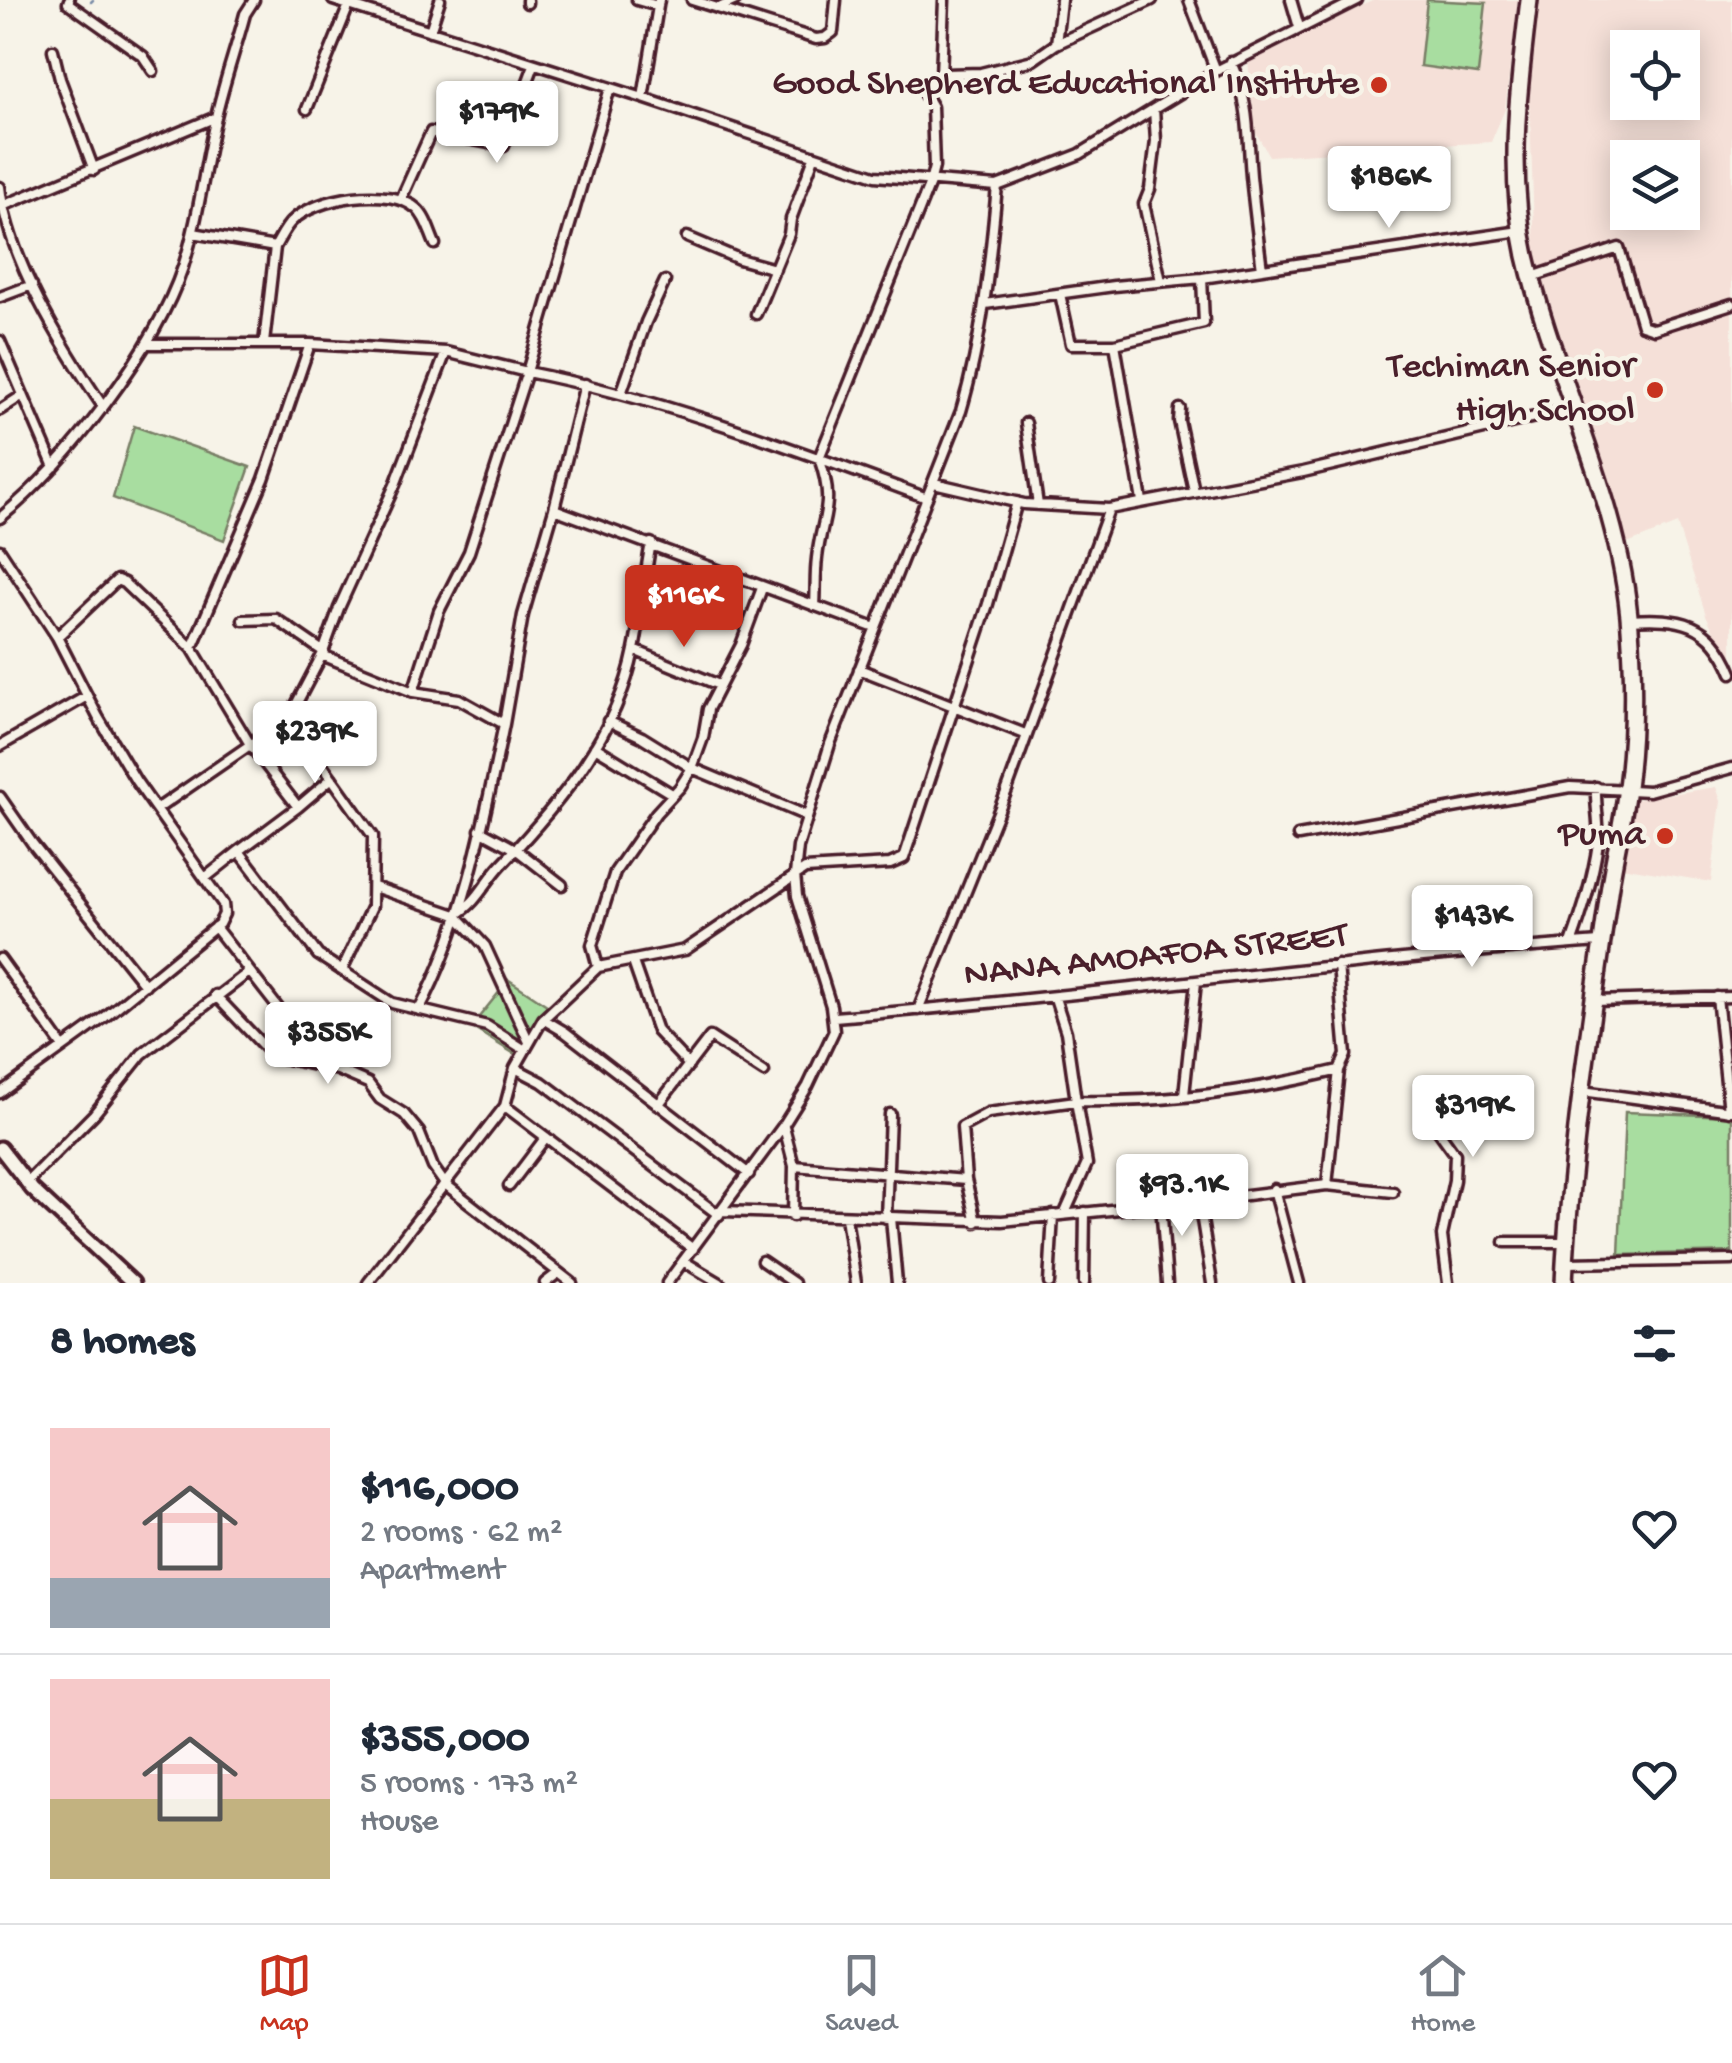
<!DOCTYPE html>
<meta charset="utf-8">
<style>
:root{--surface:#fff;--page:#f6f6f7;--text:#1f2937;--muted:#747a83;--line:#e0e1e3;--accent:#c8321e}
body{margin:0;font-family:"Gochi Hand",sans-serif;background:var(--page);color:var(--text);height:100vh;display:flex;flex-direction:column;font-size:38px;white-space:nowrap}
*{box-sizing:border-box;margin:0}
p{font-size:32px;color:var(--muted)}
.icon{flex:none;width:55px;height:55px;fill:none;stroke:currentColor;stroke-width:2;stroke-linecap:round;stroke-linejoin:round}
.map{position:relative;height:1283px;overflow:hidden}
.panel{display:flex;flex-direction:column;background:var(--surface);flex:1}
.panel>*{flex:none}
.buttons{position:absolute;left:1610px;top:30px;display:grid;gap:20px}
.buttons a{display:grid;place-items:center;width:90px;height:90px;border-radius:0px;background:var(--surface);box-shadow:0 5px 25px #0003;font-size:50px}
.price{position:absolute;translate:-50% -85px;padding:0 22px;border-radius:10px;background:#fff;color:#222;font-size:32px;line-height:65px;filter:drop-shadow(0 2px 5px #0008)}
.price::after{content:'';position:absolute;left:50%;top:60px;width:30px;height:22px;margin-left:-15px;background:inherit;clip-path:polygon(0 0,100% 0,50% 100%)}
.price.on{background:var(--accent);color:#fff}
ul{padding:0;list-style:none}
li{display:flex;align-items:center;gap:30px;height:250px;padding:0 50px}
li+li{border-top:2px solid var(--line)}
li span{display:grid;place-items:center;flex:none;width:280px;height:200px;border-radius:0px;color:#555}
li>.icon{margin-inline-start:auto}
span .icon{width:120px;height:120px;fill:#fffc;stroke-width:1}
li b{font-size:42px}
h2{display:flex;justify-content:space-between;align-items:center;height:120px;padding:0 50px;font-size:42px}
.tabs{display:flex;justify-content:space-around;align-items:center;height:140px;border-top:2px solid var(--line);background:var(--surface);font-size:28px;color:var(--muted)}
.tabs a{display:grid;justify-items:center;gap:5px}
.tabs .on{color:var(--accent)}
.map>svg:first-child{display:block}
.built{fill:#f5e0d8;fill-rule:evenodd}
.park{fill:#a8dda0;stroke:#797e66;stroke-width:2.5}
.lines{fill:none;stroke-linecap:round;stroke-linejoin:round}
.stream{stroke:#7b8da8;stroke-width:2.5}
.street-casing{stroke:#4a1f2b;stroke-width:15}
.secondary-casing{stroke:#4a1f2b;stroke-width:19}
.highway-casing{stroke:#4a1f2b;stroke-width:22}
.street{stroke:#f7f3e8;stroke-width:8}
.secondary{stroke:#f7f3e8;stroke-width:11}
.highway{stroke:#f7f3e8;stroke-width:15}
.poi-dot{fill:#c8321e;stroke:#f7f3e8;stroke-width:4}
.labels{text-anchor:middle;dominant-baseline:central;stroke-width:9;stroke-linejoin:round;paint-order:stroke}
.poi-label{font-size:38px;fill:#4a1f2b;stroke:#f7f3e8;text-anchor:end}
.street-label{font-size:38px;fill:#4a1f2b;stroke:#f7f3e8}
</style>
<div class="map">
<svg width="1732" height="1283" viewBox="0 0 1732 1283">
<rect width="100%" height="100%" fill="#f7f3e8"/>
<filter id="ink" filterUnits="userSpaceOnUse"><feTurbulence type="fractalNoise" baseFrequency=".01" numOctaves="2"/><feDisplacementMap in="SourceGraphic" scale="20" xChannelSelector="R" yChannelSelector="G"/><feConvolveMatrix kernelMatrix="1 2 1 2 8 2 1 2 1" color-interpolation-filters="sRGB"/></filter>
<g filter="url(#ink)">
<path class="built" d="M1374,0H1518L1505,109L1491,142L1269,156L1255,131L1248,61Z
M1539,0H1732V669L1706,615L1677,524L1627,544L1535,256L1529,85ZM1628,48H1682V102H1628ZM1628,158H1682V212H1628Z
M1716,787L1721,801L1711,882L1621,867L1633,800Z"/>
<path class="park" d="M1427,0L1486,3L1478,74L1420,66Z
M134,426L250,467L224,540L113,498Z
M509,980L553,1009L518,1056L471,1027Z
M1625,1112L1732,1116V1252L1619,1255Z"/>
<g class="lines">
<path class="stream" d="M91,2L93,0"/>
<defs>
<path id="street" d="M69,0L68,3L143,56L153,71
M333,0L643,98L875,176L997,186L1080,154L1216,71L1357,0
M637,0L658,6
M692,0L816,39L825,38L833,32L836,0
M1189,0L1216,71
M1291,0L1299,27
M527,3V0
M721,7L736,0
M430,31L440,0
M1056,44L1061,0
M53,50L60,79L94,170
M1231,62C1251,108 1247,129 1251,176C1254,207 1258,238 1262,269
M941,75L944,0
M610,88L527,372C664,399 797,450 927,498
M643,98L659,0
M307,109L349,5
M1154,109L1156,141L1150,189L1144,204L1161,281
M0,187C8,259 62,346 102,405
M401,199L431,132L504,146L534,65
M0,207L216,117
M193,233L275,247L264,343
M687,237L739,259L775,269
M275,247C280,239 285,227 292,221C316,197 391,185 417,209C426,217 430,233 435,244
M1532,277L1619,248L1642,325L1654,329L1732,304
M1060,294L1071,344H1115L1204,323L1202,278
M0,297L32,285
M985,304L1114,286L1202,278L1520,231
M756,314L789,234L791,219L814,157
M0,341L54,467
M146,344H310
M1115,344L1142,501
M585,384L554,509L875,628
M621,394L646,322L665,281
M1180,409L1179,421L1194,491
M0,410L23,395
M1026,423L1038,505
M1109,509L1303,472L1573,408
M0,518C67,463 155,350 183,267C199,218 204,167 216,117C224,82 236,48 245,14L254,0
M0,550L57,637L98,717L136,781L223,904L224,914L219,924L105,1017L0,1093
M815,606C816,590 815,574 817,558C822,514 836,506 819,458L930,183L934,167L932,107L924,93V86L928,80L945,74L981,73L1033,60L1056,44L1152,0
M243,620L276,619L324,652
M1629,620C1680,617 1711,621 1732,673
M57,637L117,580L124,583L192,648L251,746L298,807L239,851L318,955L392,1003L487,1026L525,1050
M192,648L264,479L310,344L446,352L395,485L339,608L322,655
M634,650L719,685
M859,669L1025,734
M413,692L459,699L504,724C485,817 464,926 419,1010
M289,718L322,655L413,692L439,611L469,552L527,372L446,352
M608,721L642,737L692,768L807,816
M504,724L523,615L554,509
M0,746L87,696
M595,747L672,794
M0,797L32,843L145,985
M298,807L332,778
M157,809L289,718L373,836L372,906L342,970
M480,830L517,850L562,885
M1298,836L1570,787L1649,791L1732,768
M205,878L239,851
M374,887L456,915L485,946L529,1042
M456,915C478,902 485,882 502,864C560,803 617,735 634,650C641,615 644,578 651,543
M215,927L282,1013
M1571,944C1583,910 1593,879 1598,843C1600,825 1595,806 1596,787
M0,959L63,1047
M633,962L657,1031L689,1065
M598,967L592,945L615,872L656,813L680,787L692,768L703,738L708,709L741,645L762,588
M215,995L273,1056L338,1070L368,1083L380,1099L404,1114L419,1132L433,1167L445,1184L572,1283
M1717,997L1729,1111
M1055,998L1066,1032L1076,1101C1163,1103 1255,1091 1339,1070
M1595,1001L1732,997
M918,1010L1007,790L1109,509L1024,504L934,483
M834,1017C1090,997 1344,960 1600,942
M543,1019L565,1032L749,1174
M515,1068L542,1082L719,1215
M1582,1091L1732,1111
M1184,1095L1196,982
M658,1105L710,1037L764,1072
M505,1106L693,1249
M1427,1115L1455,1154L1454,1180L1442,1236L1448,1283
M784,1127L794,1166L793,1216
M794,1166L966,1180
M27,1182L94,1114L142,1054L249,972
M1327,1185L1393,1192
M509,1186L546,1137
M1274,1189L1299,1283
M1199,1201L1212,1283
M1161,1204L1167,1283
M723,1211L1002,1221L1199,1201L1327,1185L1339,1070L1346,1055L1338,965
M846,1217L856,1283
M886,1218L890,1114
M891,1218L897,1283
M976,1222L966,1180L962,1127L988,1113L1076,1101L1087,1164L1065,1213
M1505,1242H1567
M683,1261L720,1283
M762,1261L794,1283
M1567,1263L1732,1260
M368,1283L505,1106L515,1068L543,1019L598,967L685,950L805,869L890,864L904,858L988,604L1017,502
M545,1283L558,1273
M667,1283L783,1126L808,1086L834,1031L831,1006L797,896L795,875L798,847L830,744L961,411C983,337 990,262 997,186
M1049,1283L1053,1215
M1084,1283L1085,1212"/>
<path id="secondary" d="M0,1148L32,1189L133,1283"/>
<path id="highway" d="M1529,0C1519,85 1507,171 1526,256C1555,381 1621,499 1630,628C1634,681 1634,734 1627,787C1623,822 1614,857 1609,892C1591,1021 1570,1152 1564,1283"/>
</defs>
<use href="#street" class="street-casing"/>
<use href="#secondary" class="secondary-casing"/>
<use href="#highway" class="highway-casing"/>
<use href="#street" class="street"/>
<use href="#secondary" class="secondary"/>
<use href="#highway" class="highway"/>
</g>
</g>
<g class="poi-dot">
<circle cx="1379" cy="85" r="10"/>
<circle cx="1655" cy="390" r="10"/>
<circle cx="1665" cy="836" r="10"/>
</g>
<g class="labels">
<g class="poi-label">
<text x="1359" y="85">Good Shepherd Educational Institute</text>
<text x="1635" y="368">Techiman Senior<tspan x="1635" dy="44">High School</tspan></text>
<text x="1645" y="836">Puma</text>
</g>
<g class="street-label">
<text transform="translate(1156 957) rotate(-6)">NANA AMOAFOA STREET</text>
</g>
</g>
</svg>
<div class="buttons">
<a><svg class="icon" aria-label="locate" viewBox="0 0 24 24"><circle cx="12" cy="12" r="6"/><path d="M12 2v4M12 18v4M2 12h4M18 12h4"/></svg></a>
<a><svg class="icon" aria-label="layers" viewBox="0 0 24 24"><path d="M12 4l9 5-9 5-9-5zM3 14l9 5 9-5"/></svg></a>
</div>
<b class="price" style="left:497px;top:166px">$179K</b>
<b class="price" style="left:1389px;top:231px">$186K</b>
<b class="price on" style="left:684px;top:650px">$116K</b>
<b class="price" style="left:315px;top:786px">$239K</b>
<b class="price" style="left:1472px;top:970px">$143K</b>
<b class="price" style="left:328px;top:1087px">$355K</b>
<b class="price" style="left:1473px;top:1160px">$319K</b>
<b class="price" style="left:1182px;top:1239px">$93.1K</b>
</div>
<section class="panel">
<h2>8 homes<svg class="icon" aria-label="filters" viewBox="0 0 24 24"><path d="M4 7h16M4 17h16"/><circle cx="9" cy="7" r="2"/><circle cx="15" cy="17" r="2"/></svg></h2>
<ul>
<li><span style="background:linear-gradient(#f6c9c9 75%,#9aa5b1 0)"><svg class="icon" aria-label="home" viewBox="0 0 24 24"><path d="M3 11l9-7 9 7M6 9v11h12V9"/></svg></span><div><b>$116,000</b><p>2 rooms · 62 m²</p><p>Apartment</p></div><svg class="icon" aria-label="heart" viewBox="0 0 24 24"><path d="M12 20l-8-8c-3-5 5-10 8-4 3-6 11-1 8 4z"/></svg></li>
<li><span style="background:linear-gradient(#f6c9c9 60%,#c2b280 0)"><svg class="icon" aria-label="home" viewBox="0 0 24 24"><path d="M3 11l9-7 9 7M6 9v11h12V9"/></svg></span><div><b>$355,000</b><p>5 rooms · 173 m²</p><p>House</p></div><svg class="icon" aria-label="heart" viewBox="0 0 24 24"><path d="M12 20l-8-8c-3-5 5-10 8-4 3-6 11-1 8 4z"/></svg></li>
</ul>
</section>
<nav class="tabs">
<a class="on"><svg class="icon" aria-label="map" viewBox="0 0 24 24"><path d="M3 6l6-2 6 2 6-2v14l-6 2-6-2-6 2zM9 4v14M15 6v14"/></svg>Map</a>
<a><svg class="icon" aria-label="saved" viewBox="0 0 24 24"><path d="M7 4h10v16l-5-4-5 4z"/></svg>Saved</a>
<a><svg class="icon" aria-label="home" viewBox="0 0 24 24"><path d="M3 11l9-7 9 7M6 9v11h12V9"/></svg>Home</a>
</nav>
